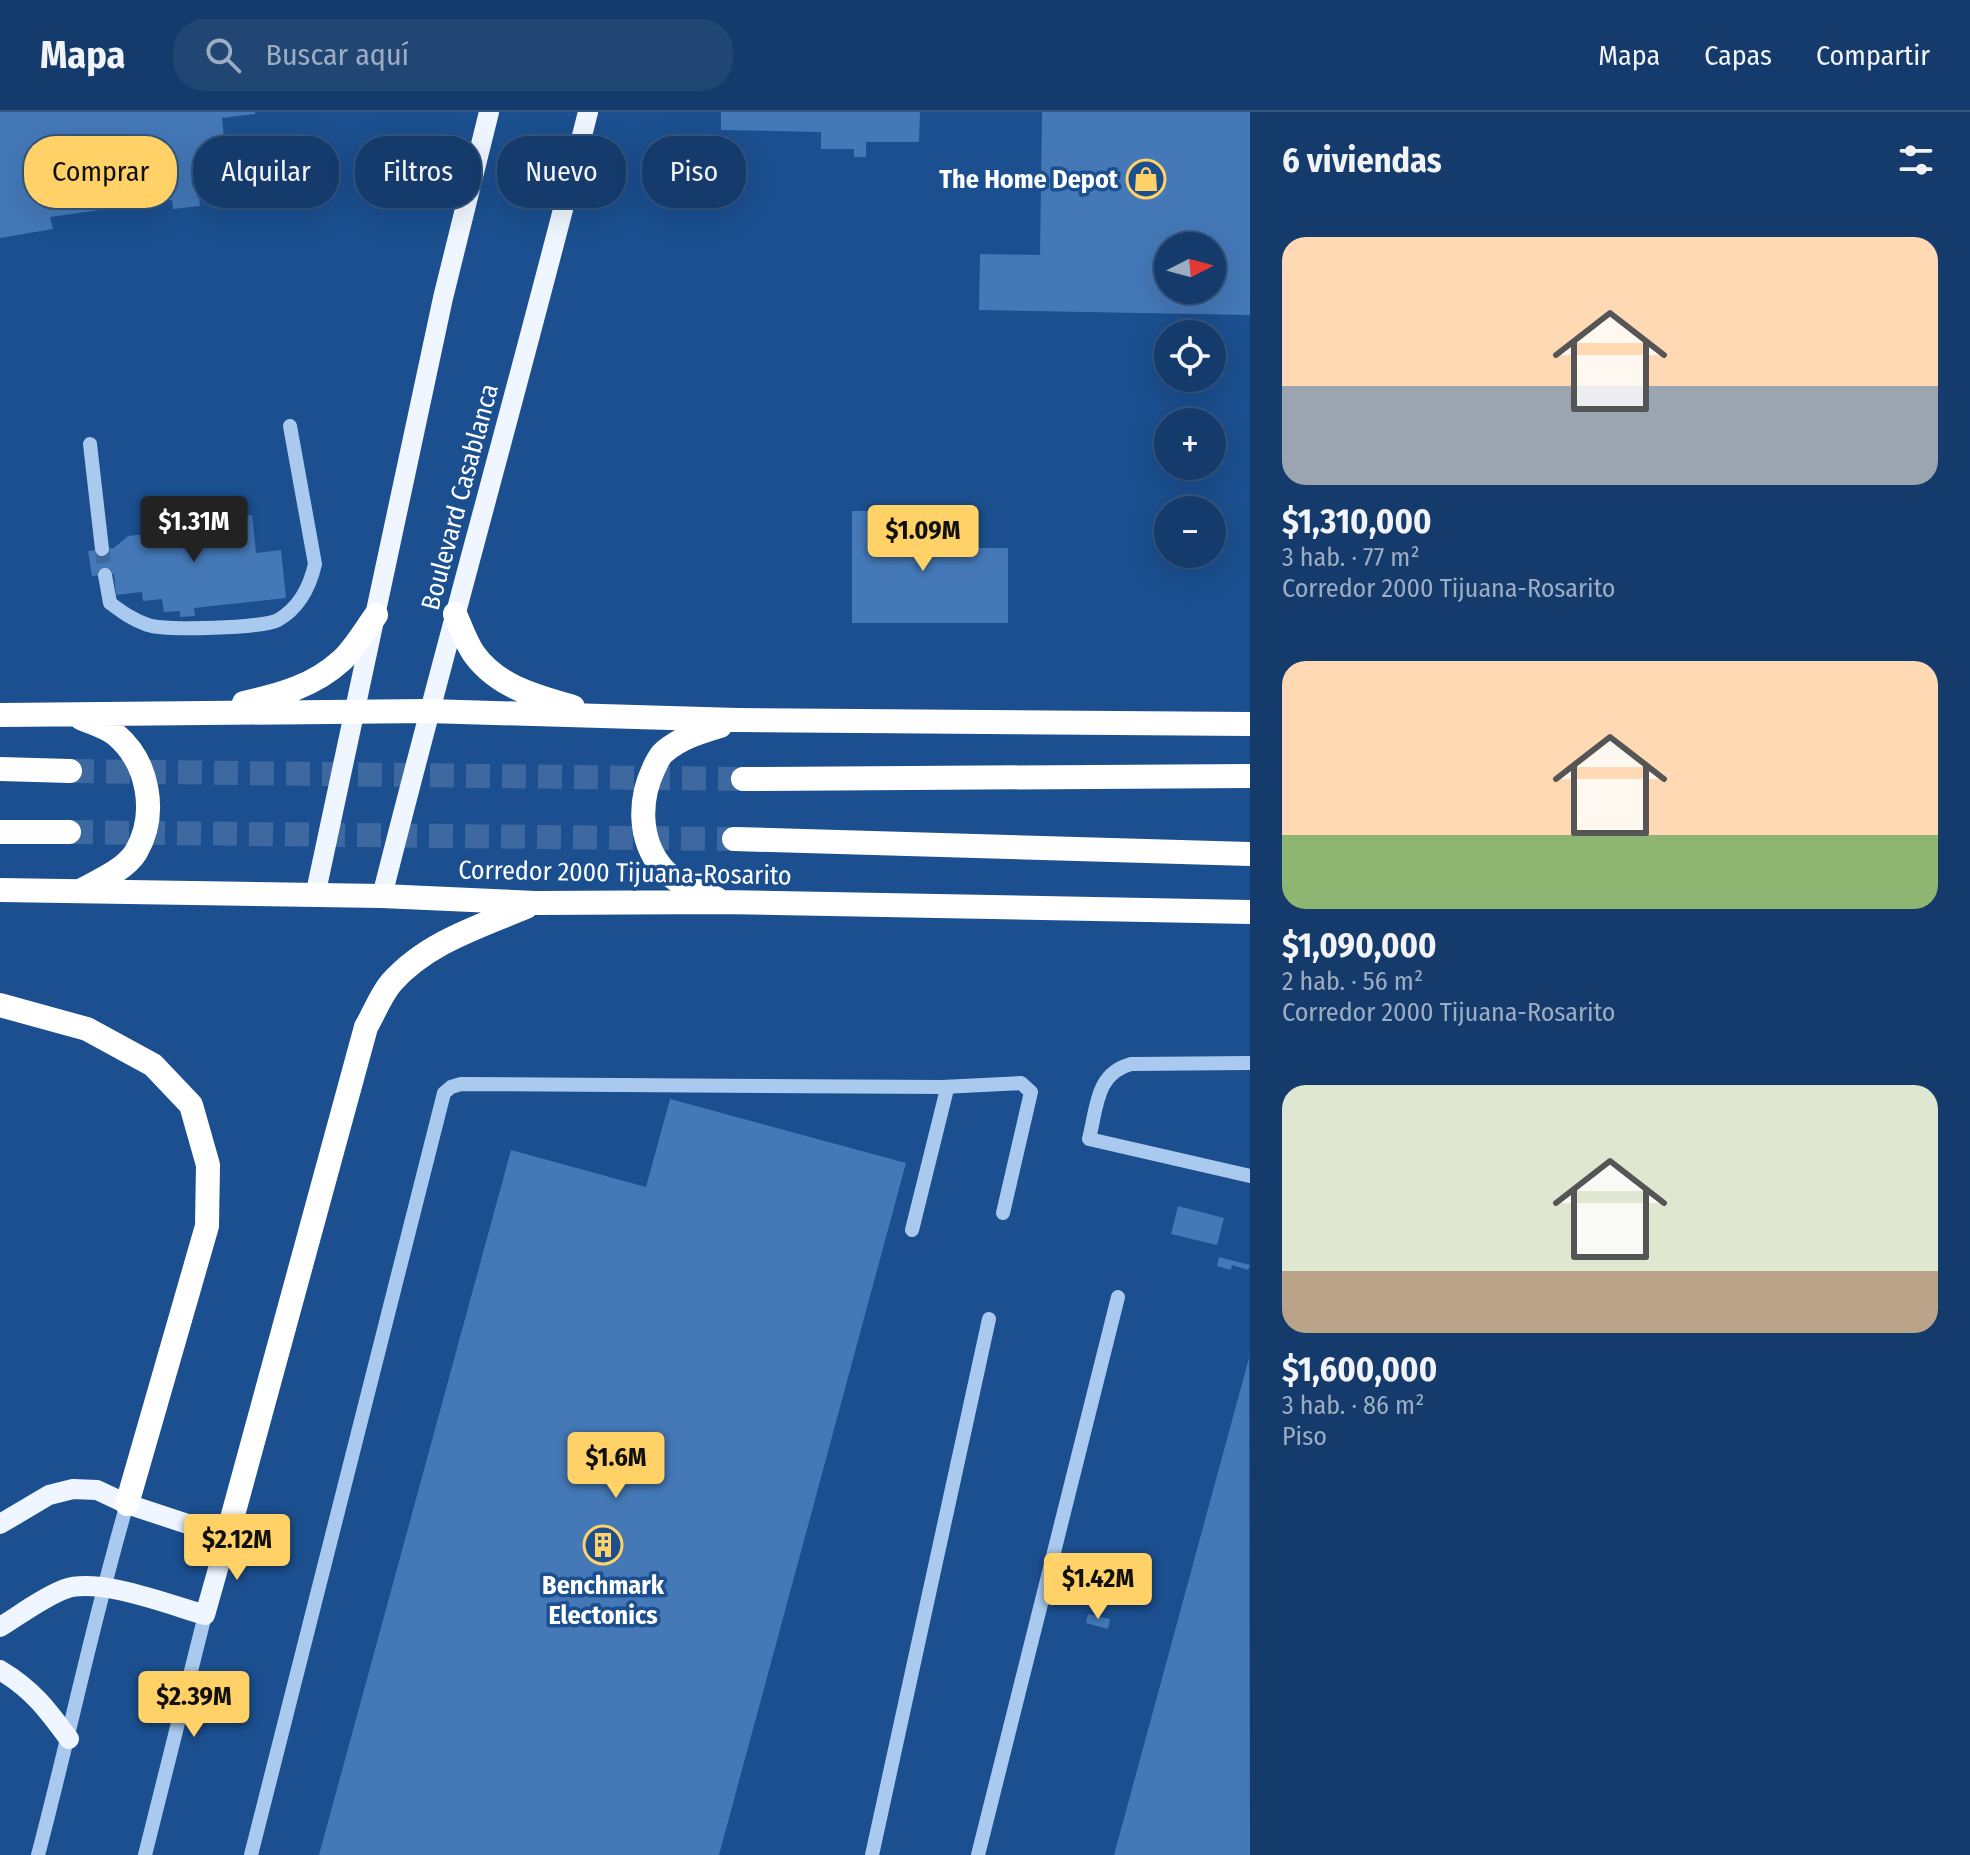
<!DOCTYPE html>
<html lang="es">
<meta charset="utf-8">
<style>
:root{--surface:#143b6b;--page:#214673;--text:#f1f3f6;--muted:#9dadc1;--line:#33557e;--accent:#ffd166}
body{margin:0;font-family:"Fira Sans Condensed",sans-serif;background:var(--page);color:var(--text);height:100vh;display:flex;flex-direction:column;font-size:30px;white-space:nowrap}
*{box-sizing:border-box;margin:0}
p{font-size:26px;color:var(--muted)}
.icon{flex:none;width:44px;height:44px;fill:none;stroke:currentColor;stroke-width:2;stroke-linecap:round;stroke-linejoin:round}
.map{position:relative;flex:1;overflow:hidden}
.details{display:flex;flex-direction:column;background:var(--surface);width:720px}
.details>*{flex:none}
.banner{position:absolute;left:24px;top:24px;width:760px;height:72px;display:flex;gap:16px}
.needle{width:52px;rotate:84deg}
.controls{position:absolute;left:1154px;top:120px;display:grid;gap:16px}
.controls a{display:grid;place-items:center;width:72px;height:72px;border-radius:50%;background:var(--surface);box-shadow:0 8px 32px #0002,0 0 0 2px var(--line);font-size:40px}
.price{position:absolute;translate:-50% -68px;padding:0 18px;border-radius:8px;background:var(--accent);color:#111;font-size:26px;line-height:52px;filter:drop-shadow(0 2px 4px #0008)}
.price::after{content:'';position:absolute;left:50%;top:48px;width:24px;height:18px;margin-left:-12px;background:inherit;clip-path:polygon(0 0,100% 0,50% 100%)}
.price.active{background:#222;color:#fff}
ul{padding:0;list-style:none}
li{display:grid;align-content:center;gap:16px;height:424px;padding:0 32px}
li span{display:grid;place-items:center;height:248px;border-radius:24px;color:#555}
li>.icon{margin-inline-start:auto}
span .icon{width:144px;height:144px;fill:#fffc;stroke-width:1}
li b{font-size:34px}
h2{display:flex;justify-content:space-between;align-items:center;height:96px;padding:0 32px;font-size:34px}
.tag{padding:0 28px;border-radius:32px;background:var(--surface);box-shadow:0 8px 32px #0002,0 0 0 2px var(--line);font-size:28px;line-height:72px}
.tag.active{background:var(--accent);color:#111}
header{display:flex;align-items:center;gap:48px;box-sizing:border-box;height:112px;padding:0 40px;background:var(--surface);border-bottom:2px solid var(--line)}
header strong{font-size:38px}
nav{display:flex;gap:44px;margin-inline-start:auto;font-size:28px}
.search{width:560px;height:72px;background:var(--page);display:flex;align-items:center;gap:20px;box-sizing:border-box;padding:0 28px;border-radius:32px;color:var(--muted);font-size:30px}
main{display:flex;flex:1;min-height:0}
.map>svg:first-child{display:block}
.building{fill:#4478b7;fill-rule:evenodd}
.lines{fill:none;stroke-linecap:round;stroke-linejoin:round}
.minor-tunnel{stroke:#3d69a0;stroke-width:14;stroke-dasharray:14 7;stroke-linecap:butt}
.highway-tunnel{stroke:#3d69a0;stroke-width:24;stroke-dasharray:24 12;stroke-linecap:butt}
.minor{stroke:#a9c9ee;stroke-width:14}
.major{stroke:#f0f6ff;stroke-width:20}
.highway{stroke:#fff;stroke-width:24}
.labels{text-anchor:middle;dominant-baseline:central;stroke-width:7;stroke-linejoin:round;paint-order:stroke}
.poi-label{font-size:26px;font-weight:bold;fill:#fff;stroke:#1b4f8f;text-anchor:end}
.street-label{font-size:26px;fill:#fff;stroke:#1b4f8f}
</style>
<header>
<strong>Mapa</strong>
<div class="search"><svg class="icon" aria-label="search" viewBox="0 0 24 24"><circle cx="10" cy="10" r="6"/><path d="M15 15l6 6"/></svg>Buscar aquí</div>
<nav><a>Mapa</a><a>Capas</a><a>Compartir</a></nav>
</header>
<main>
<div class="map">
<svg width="1250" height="1743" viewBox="0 0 1250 1743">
<rect width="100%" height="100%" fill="#1b4f8f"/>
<path class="building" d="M0,0H255V2L222,6L229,80L188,86L199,85L200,94L173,97L172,88L50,105L53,117L0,126Z
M721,0H920L919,30H866V45H854V37H821V20L721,18Z
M1042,0H1250V203L979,198L980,142L1040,143ZM1168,134H1212V178H1168Z
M207,398L208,407L252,403L256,441L281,438L286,486L194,496L195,504L180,505V499L164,500L162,487L143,489L142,480L116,483L114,462L92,464L88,439L114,436L128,424L155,421V413L180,411L179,401Z
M852,399H941V436H1008V511H852Z
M670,987L906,1051L719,1743H319L511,1038L646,1075Z
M1178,1094L1224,1106L1217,1133L1171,1122Z
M1219,1145L1250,1153L1248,1158L1232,1153L1231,1158L1217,1154Z
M1249,1246L1250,1743H1114Z
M1088,1502L1110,1507L1108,1517L1086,1511Z"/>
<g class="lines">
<path class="minor-tunnel" d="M102,437L105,463"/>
<path class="highway-tunnel" d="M70,659L743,667
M69,720L734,727"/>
<path class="minor" d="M90,332L102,437
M105,463L110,491C122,500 133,508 148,513C164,519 265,516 278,508C299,496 310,474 315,452L290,314
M1250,951L1131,952C1096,961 1097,995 1089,1027L1250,1064
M942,975L1021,971L1031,980L1003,1101
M38,1743C69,1626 93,1508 127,1392
M145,1743L205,1503
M251,1743L444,981L451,975L461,972L942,975L946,981L912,1118
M872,1743L989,1207
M978,1743L1118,1185"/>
<path class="major" d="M315,784L443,186L489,0
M382,784C448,522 522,262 588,0
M0,1412L49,1383L73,1377L97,1378L127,1392L227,1425L205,1503C170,1493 99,1465 65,1477C43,1485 20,1503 0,1515
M0,1558C32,1577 47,1597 69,1627"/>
<path class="highway" d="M455,502C461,515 466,531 474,542C498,575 535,584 573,595
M244,591C280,583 314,574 342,548C355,536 365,518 376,503
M0,603L428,599L738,608L1250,612
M0,657L70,659
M743,667L1250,664
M0,720H69
M734,727L1250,742
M0,778L382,784L536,791L722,790L1250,800
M80,779C98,769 125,758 136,740C158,702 149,650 115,622C106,615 92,611 81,606
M717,787C699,779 675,771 662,756C638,727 639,687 654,656C657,650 659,644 664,640C680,626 700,620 720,614
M0,893L87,917L153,953L191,993L208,1053L207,1114L127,1392
M227,1425L366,915C374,901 381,883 391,871C426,831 478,815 526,795"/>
</g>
<defs>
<symbol id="shop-ring" viewBox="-11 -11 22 22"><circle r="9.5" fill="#1b4f8f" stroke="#ffd166" stroke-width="1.5"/><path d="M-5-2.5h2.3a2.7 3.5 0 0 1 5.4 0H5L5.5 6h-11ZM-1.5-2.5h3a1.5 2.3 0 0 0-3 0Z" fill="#ffd166"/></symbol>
<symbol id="building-ring" viewBox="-11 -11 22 22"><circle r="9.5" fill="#1b4f8f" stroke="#ffd166" stroke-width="1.5"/><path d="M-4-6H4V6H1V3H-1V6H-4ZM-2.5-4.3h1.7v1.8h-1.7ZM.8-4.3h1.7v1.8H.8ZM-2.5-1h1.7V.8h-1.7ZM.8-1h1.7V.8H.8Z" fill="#ffd166"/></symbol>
</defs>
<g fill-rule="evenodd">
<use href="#shop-ring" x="1124" y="45" width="44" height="44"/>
<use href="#building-ring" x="581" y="1411" width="44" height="44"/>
</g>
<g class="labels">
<g class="poi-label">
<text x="1118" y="67">The Home Depot</text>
<text x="603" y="1473" text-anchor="middle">Benchmark<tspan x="603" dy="30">Electonics</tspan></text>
</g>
<g class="street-label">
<text transform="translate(460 385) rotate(-75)">Boulevard Casablanca</text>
<text transform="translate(625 761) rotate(1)">Corredor 2000 Tijuana-Rosarito</text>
</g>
</g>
</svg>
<div class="controls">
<a><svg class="needle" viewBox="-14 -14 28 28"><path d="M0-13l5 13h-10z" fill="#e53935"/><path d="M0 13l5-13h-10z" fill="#9dadc1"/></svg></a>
<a><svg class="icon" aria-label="locate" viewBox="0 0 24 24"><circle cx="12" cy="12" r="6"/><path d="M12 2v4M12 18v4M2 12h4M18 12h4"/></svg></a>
<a>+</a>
<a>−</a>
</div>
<b class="price active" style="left:194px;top:452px">$1.31M</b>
<b class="price" style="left:923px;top:461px">$1.09M</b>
<b class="price" style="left:616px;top:1388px">$1.6M</b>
<b class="price" style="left:237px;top:1470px">$2.12M</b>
<b class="price" style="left:1098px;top:1509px">$1.42M</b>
<b class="price" style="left:194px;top:1627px">$2.39M</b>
<div class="banner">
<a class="tag active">Comprar</a>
<a class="tag">Alquilar</a>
<a class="tag">Filtros</a>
<a class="tag">Nuevo</a>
<a class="tag">Piso</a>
</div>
</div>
<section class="details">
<h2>6 viviendas<svg class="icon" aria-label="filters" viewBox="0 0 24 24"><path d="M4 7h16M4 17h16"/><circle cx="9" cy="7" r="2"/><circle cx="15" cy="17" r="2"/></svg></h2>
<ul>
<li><span style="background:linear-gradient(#ffd9b3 60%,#9aa5b1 0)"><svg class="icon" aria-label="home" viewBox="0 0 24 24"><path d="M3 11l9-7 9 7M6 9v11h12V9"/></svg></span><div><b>$1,310,000</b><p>3 hab. · 77 m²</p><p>Corredor 2000 Tijuana-Rosarito</p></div></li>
<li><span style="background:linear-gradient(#ffd9b3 70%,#8fb573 0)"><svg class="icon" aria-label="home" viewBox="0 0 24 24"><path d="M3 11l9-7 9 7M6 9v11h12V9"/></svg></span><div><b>$1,090,000</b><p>2 hab. · 56 m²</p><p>Corredor 2000 Tijuana-Rosarito</p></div></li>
<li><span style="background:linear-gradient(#dfe7d0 75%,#b9a48a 0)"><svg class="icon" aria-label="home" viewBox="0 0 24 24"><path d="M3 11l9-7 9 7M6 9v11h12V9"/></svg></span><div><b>$1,600,000</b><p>3 hab. · 86 m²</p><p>Piso</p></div></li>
</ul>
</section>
</main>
